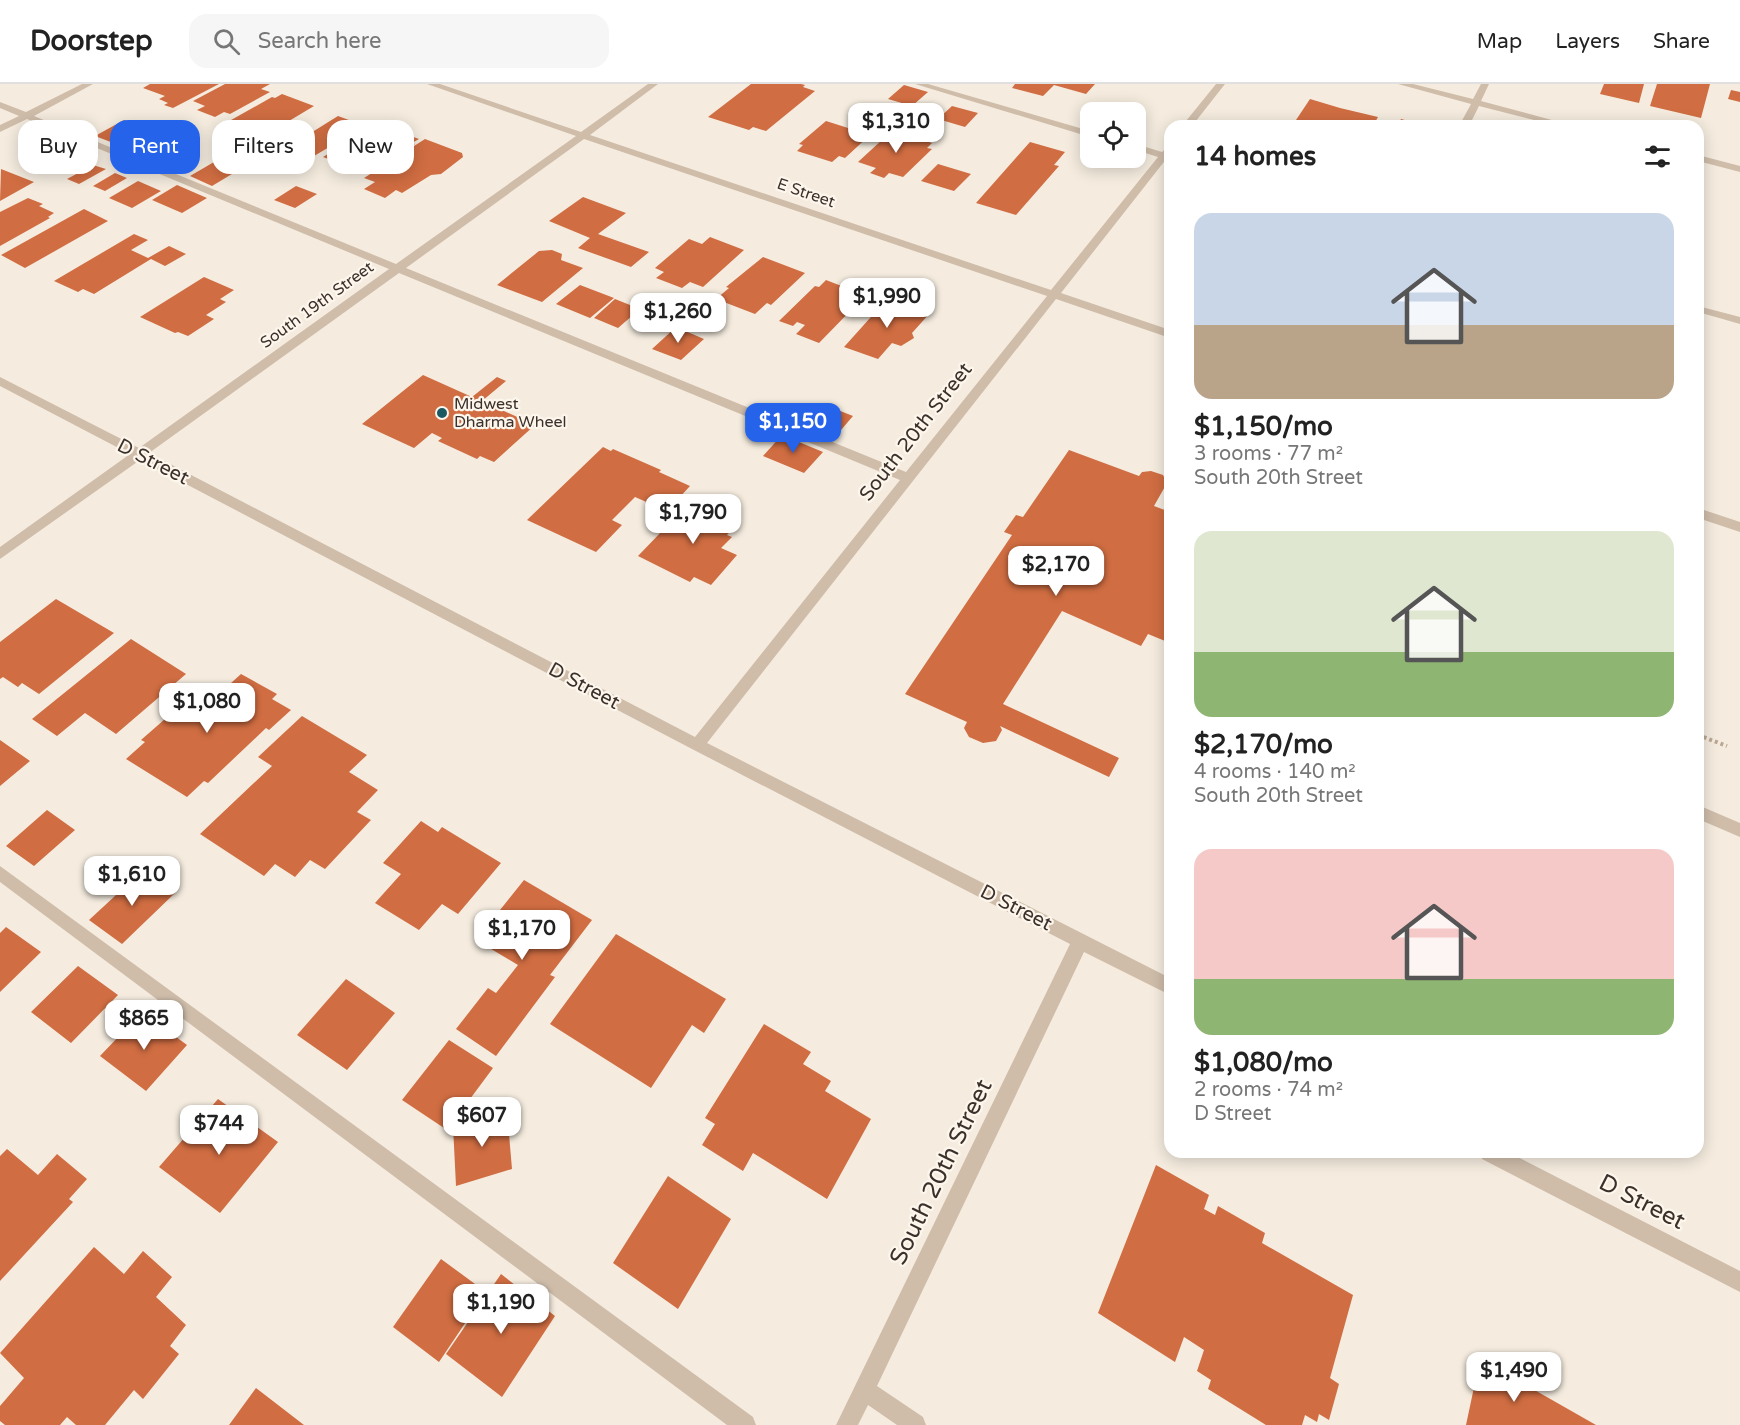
<!DOCTYPE html>
<meta charset="utf-8">
<style>
:root{--surface:#fff;--page:#f6f6f6;--text:#222;--muted:#767676;--line:#e0e0e0;--accent:#2563eb}
body{margin:0;font-family:"Varela Round",sans-serif;background:var(--page);color:var(--text);height:100vh;display:flex;flex-direction:column;font-size:22px;white-space:nowrap}
*{box-sizing:border-box;margin:0}
p{font-size:20px;color:var(--muted)}
.icon{flex:none;width:33px;height:33px;fill:none;stroke:currentColor;stroke-width:2;stroke-linecap:round;stroke-linejoin:round}
.map{position:relative;flex:1;overflow:hidden}
.drawer{position:absolute;left:1164px;top:36px;width:540px;height:1038px;display:flex;flex-direction:column;background:var(--surface);border-radius:18px;box-shadow:0 3px 15px #0003}
.drawer>*{flex:none}
.banner{position:absolute;left:18px;top:36px;width:570px;height:54px;display:flex;gap:12px}
.buttons{position:absolute;left:1080px;top:18px;display:grid;gap:12px}
.buttons a{display:grid;place-items:center;width:66px;height:66px;border-radius:12px;background:var(--surface);box-shadow:0 3px 15px #0003;font-size:30px}
.price{position:absolute;translate:-50% -51px;padding:0 14px;border-radius:12px;background:#fff;color:#222;font-size:20px;line-height:39px;filter:drop-shadow(0 2px 3px #0008)}
.price::after{content:'';position:absolute;left:50%;top:36px;width:18px;height:14px;margin-left:-9px;background:inherit;clip-path:polygon(0 0,100% 0,50% 100%)}
.price.on{background:var(--accent);color:#fff}
ul{padding:0;list-style:none}
li{display:grid;align-content:center;gap:12px;height:318px;padding:0 30px}
li span{display:grid;place-items:center;height:186px;border-radius:18px;color:#555}
li>.icon{margin-inline-start:auto}
span .icon{width:108px;height:108px;fill:#fffc;stroke-width:1}
li b{font-size:26px}
h2{display:flex;justify-content:space-between;align-items:center;height:72px;padding:0 30px;font-size:26px}
.tag{padding:0 21px;border-radius:18px;background:var(--surface);box-shadow:0 3px 15px #0003;font-size:21px;line-height:54px}
.tag.on{background:var(--accent);color:#fff}
header{display:flex;align-items:center;gap:36px;box-sizing:border-box;height:84px;padding:0 30px;background:var(--surface);border-bottom:2px solid var(--line)}
header strong{font-size:28px}
nav{display:flex;gap:33px;margin-inline-start:auto;font-size:21px}
.search{width:420px;height:54px;background:var(--page);display:flex;align-items:center;gap:15px;box-sizing:border-box;padding:0 21px;border-radius:18px;color:var(--muted);font-size:22px}
.map>svg:first-child{display:block}
.building{fill:#d06d42}
.lines{fill:none;stroke-linecap:round;stroke-linejoin:round}
.path{stroke:#bba793;stroke-width:4;stroke-dasharray:3 3;stroke-linecap:butt}
.minor{fill:#cfbdaa;fill-rule:evenodd}
.poi-dot{fill:#1b5962;stroke:#fcf6ed;stroke-width:2}
.labels{text-anchor:middle;dominant-baseline:central;stroke-width:4.5;stroke-linejoin:round;paint-order:stroke}
.far-street-label{font-size:16px;fill:#3c312a;stroke:#fcf6ed}
.far-poi-label{font-size:16px;fill:#3c312a;stroke:#fcf6ed;text-anchor:start}
.street-label{font-size:20px;fill:#3c312a;stroke:#fcf6ed}
.near-street-label{font-size:24px;fill:#3c312a;stroke:#fcf6ed}
</style>
<header>
<strong>Doorstep</strong>
<div class="search"><svg class="icon" aria-label="search" viewBox="0 0 24 24"><circle cx="10" cy="10" r="6"/><path d="M15 15l6 6"/></svg>Search here</div>
<nav><a>Map</a><a>Layers</a><a>Share</a></nav>
</header>
<div class="map">
<svg width="1740" height="1341" viewBox="0 0 1740 1341">
<rect width="100%" height="100%" fill="#f5ecdf"/>
<path class="building" d="M150,0H219L173,24L164,21L168,19L159,15L165,12L143,4Z
M225,0H270L261,5L270,8L230,30L224,28L215,33L197,26L205,22L193,17Z
M751,0H801L805,1L803,3L815,7L766,47L753,43L749,46L708,33Z
M1015,0H1095L1086,10L1054,1L1043,12L1012,4Z
M1604,0H1644L1639,19L1600,10Z
M1657,0H1710L1701,34L1650,22Z
M904,1L928,8L912,22L888,15Z
M1731,6L1740,8V18L1728,15Z
M282,10L314,22L249,61L220,49L232,43L224,40L272,13L275,14Z
M1310,15L1340,24L1378,33L1373,42H1321L1296,36Z
M952,22L978,29L965,43L938,35Z
M338,32L365,42L314,72L309,70L296,78L277,70Z
M1401,35L1423,41V42H1397Z
M124,36L144,44L116,60L95,52Z
M826,37L848,44L855,38L874,44L868,50H871L845,74L839,72L832,78L797,67L803,61L799,60Z
M380,41L419,55L412,59L415,60L369,90L323,73L370,44L374,45Z
M895,44L913,49L909,52L932,59L927,64L932,65L903,93L889,89L884,94L870,89L876,84L858,78Z
M145,46L162,54L137,67L120,60Z
M425,55L462,69L463,73L441,90L431,91L402,109L396,106L385,114L364,105L375,98L364,94Z
M1030,58L1065,68L1054,81L1059,82L1016,131L976,119Z
M214,78L237,87L212,102L190,92Z
M938,80L971,90L954,107L921,97Z
M93,81L106,85L79,100L67,95Z
M1,85L34,98L0,117Z
M115,89L127,94L105,107L93,102Z
M138,97L161,107L132,124L109,114Z
M177,101L207,114L182,129L152,116Z
M296,102L317,110L295,124L274,116Z
M583,113L626,129L598,150L649,168L631,183L578,164L590,154L549,137Z
M28,114L43,120L39,122L54,129L48,133L50,134L0,162V128Z
M84,125L108,137L25,184L1,171Z
M134,150L148,156L131,166L148,174L169,162L186,170L165,182L151,175L94,210L83,205L78,208L54,197Z
M710,153L744,166L703,203L690,198L682,204L656,194L664,188L655,184L689,155L702,160Z
M552,166L562,170L561,176L583,184L542,218L497,201L539,167Z
M763,173L805,189L771,221L767,219L755,230L716,215L729,204L726,203Z
M204,193L234,206L220,215L226,218L206,231L214,235L188,252L178,248L175,249L140,233Z
M826,196L862,210L856,216L860,217L819,259L796,250L805,241L797,238L793,242L779,237L815,202L819,203Z
M580,201L614,214L590,234L556,220Z
M888,214L930,229L912,249L914,254L901,262L892,259L878,275L844,263Z
M615,215L640,225L618,244L594,234Z
M676,243L704,255L681,276L652,265Z
M423,291L472,313L497,293L506,297L482,317L535,341L494,378L480,372L477,375L438,357L442,354L432,349L414,364L362,340Z
M820,319L853,332L835,353L802,338Z
M782,351L823,368L804,389L763,372Z
M603,363L611,367L613,365L661,386L659,388L690,402L667,427L635,413L612,436L622,441L596,468L527,436Z
M1069,366L1139,392L1142,388L1151,387L1163,391L1167,399L1154,422L1170,428V559L1148,550L1141,562L1062,527L1003,620L1119,674L1109,693L1000,642L1002,646L996,657L983,659L969,653L964,644L967,638L905,610L1012,451L1004,448L1016,431L1023,433Z
M691,417L738,438L727,451L732,453L721,464L737,471L711,501L694,493L690,498L638,472Z
M56,515L114,549L39,610L22,599L18,603L3,593L0,595V558Z
M131,555L186,590L116,650L85,629L57,652L32,635Z
M241,590L277,610L272,615L291,626L269,646L266,644L208,699L204,697L187,713L126,675L145,658L141,656L205,600L220,609Z
M302,632L367,671L349,688L378,706L357,728L371,736L325,785L310,776L295,793L275,780L264,792L200,750L272,682L258,673Z
M0,656L30,677L0,702Z
M47,726L75,746L34,782L6,762Z
M421,737L438,748L442,743L501,779L458,830L442,820L419,846L375,819L401,790L383,779Z
M142,787L175,809L122,860L89,836Z
M524,796L592,836L550,891L555,893L496,972L456,945L488,904L496,909L518,881L476,856Z
M6,843L41,868L0,908V849Z
M616,850L726,915L704,949L692,941L651,1004L550,940Z
M78,882L118,911L71,959L31,928Z
M346,895L395,929L347,986L297,951Z
M142,928L187,961L146,1007L100,972Z
M764,940L811,968L803,980L831,997L825,1007L871,1035L827,1115L753,1069L743,1087L702,1061L715,1040L705,1034Z
M449,956L493,984L447,1046L402,1016Z
M218,1015L278,1058L220,1129L159,1083Z
M507,1027L512,1085L456,1102L453,1042Z
M7,1065L38,1091L57,1070L87,1095L69,1115L73,1118L0,1197V1072Z
M1156,1081L1209,1111L1204,1125L1215,1131L1218,1122L1265,1149L1262,1159L1353,1211L1330,1294L1339,1300L1329,1336L1319,1330L1317,1338L1305,1331L1302,1341H1266L1208,1305L1211,1296L1197,1287L1204,1266L1184,1253L1175,1278L1098,1229Z
M668,1092L731,1135L678,1225L613,1179Z
M94,1163L124,1190L143,1167L172,1193L156,1213L186,1241L170,1262L179,1270L143,1315L134,1306L105,1341H76L67,1333L60,1341H5L0,1337V1322L24,1294L0,1269Z
M441,1175L486,1208L439,1278L393,1243Z
M501,1190L555,1232L502,1313L446,1270Z
M1480,1275L1596,1341H1466Z
M256,1304L304,1341H229Z"/>
<g class="lines">
<path class="path" d="M1698,651L1727,662"/>
<path class="minor" d="M82,0H93L34,32L396,180L576,52L427,0H440L581,48L648,0H658L590,51L1051,206L1158,73L1136,66V60L1162,68L1170,61V70L1167,74L1061,209L1170,246V254L1056,215L707,659L1170,894V911L1084,868L877,1302L923,1333L926,1341H897L868,1321L858,1341H836L1070,860L692,665L140,376L0,475V463L130,370L0,302V293L139,364L389,185L27,35L0,48V41L19,32L0,24V18L26,28ZM584,55L1047,212L906,388L406,184ZM399,189L900,396L695,653L149,369Z
M915,0H928L1090,47V53Z
M1216,0H1225L1192,42H1182Z
M1398,0H1413L1473,15L1481,0H1489L1481,17L1574,42H1558L1479,22L1469,42H1459L1471,20Z
M1698,71L1740,82V88L1698,77Z
M1698,222L1740,233V240L1698,228Z
M1698,424L1740,438V448L1698,434Z
M1698,721L1740,739V753L1698,735Z
M0,782L753,1333L756,1341H727L0,798Z
M1480,1068H1508L1740,1187V1208L1482,1075Z"/>
</g>
<circle class="poi-dot" cx="442" cy="329" r="6"/>
<g class="labels">
<g class="far-street-label">
<text transform="translate(806 109) rotate(19)">E Street</text>
<text transform="translate(317 221) rotate(-36)">South 19th Street</text>
</g>
<g class="far-poi-label">
<text x="454" y="320">Midwest<tspan x="454" dy="18">Dharma Wheel</tspan></text>
</g>
<g class="street-label">
<text transform="translate(916 348) rotate(-52)">South 20th Street</text>
<text transform="translate(153 378) rotate(27)">D Street</text>
<text transform="translate(584 602) rotate(28)">D Street</text>
<text transform="translate(1016 824) rotate(27)">D Street</text>
</g>
<g class="near-street-label">
<text transform="translate(941 1088) rotate(-64)">South 20th Street</text>
<text transform="translate(1642 1118) rotate(27)">D Street</text>
</g>
</g>
</svg>
<div class="buttons">
<a><svg class="icon" aria-label="locate" viewBox="0 0 24 24"><circle cx="12" cy="12" r="6"/><path d="M12 2v4M12 18v4M2 12h4M18 12h4"/></svg></a>
</div>
<b class="price" style="left:896px;top:70px">$1,310</b>
<b class="price" style="left:887px;top:245px">$1,990</b>
<b class="price" style="left:678px;top:260px">$1,260</b>
<b class="price on" style="left:793px;top:370px">$1,150</b>
<b class="price" style="left:693px;top:461px">$1,790</b>
<b class="price" style="left:1056px;top:513px">$2,170</b>
<b class="price" style="left:207px;top:650px">$1,080</b>
<b class="price" style="left:132px;top:823px">$1,610</b>
<b class="price" style="left:522px;top:877px">$1,170</b>
<b class="price" style="left:144px;top:967px">$865</b>
<b class="price" style="left:482px;top:1064px">$607</b>
<b class="price" style="left:219px;top:1072px">$744</b>
<b class="price" style="left:501px;top:1251px">$1,190</b>
<b class="price" style="left:1514px;top:1319px">$1,490</b>
<div class="banner">
<a class="tag">Buy</a>
<a class="tag on">Rent</a>
<a class="tag">Filters</a>
<a class="tag">New</a>
</div>
<section class="drawer">
<h2>14 homes<svg class="icon" aria-label="filters" viewBox="0 0 24 24"><path d="M4 7h16M4 17h16"/><circle cx="9" cy="7" r="2"/><circle cx="15" cy="17" r="2"/></svg></h2>
<ul>
<li><span style="background:linear-gradient(#c9d6e8 60%,#b9a48a 0)"><svg class="icon" aria-label="home" viewBox="0 0 24 24"><path d="M3 11l9-7 9 7M6 9v11h12V9"/></svg></span><div><b>$1,150/mo</b><p>3 rooms · 77 m²</p><p>South 20th Street</p></div></li>
<li><span style="background:linear-gradient(#dfe7d0 65%,#8fb573 0)"><svg class="icon" aria-label="home" viewBox="0 0 24 24"><path d="M3 11l9-7 9 7M6 9v11h12V9"/></svg></span><div><b>$2,170/mo</b><p>4 rooms · 140 m²</p><p>South 20th Street</p></div></li>
<li><span style="background:linear-gradient(#f6c9c9 70%,#8fb573 0)"><svg class="icon" aria-label="home" viewBox="0 0 24 24"><path d="M3 11l9-7 9 7M6 9v11h12V9"/></svg></span><div><b>$1,080/mo</b><p>2 rooms · 74 m²</p><p>D Street</p></div></li>
</ul>
</section>
</div>
